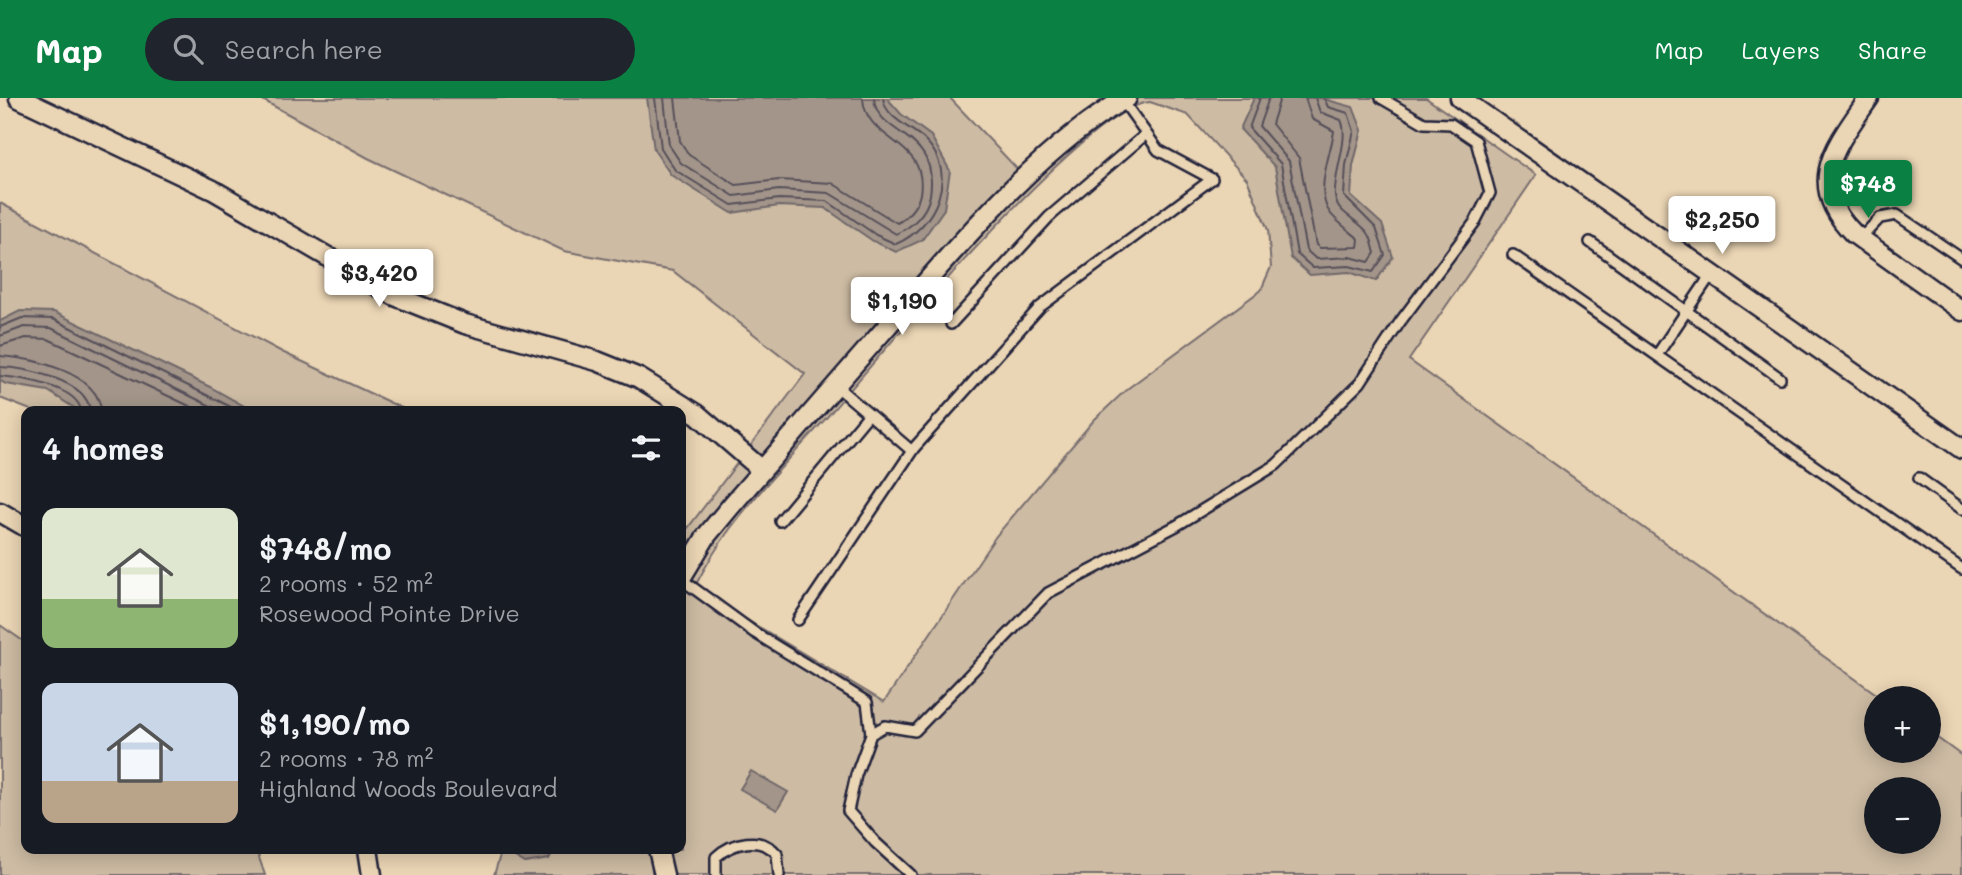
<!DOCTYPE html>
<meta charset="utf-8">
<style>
:root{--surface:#171b24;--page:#20242c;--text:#f1f3f6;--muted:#9ea1a6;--accent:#0b8043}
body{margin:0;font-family:Mali,sans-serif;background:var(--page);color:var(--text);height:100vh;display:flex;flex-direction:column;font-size:26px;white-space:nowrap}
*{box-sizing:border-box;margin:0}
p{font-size:23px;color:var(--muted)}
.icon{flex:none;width:38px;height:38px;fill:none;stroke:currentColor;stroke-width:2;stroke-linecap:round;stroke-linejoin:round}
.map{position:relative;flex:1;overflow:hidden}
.drawer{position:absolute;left:21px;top:308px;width:665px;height:448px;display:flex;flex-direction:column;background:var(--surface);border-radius:14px;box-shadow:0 4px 18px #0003}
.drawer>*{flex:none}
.controls{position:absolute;left:1864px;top:588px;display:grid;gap:14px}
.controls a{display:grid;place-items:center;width:77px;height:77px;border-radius:50%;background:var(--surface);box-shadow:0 4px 18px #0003;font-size:35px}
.price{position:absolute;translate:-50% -60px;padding:0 16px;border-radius:7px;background:#fff;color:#222;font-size:23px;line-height:46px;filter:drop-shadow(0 2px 4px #0008)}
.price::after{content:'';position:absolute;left:50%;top:42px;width:21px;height:16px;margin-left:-10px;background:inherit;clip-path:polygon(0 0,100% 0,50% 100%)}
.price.current{background:var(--accent);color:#fff}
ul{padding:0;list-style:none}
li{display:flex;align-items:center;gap:21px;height:175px;padding:0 21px}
li span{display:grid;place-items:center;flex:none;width:196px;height:140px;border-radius:14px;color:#555}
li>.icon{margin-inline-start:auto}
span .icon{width:84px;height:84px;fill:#fffc;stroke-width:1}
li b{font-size:30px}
h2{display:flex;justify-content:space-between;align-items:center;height:84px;padding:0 21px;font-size:30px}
header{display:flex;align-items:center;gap:42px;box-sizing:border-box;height:98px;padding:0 35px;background:var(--accent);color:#fff}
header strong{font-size:33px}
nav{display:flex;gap:38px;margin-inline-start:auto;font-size:24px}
.search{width:490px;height:63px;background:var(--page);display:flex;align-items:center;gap:18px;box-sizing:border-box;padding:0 24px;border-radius:38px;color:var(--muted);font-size:26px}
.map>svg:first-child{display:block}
.green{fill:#cdbba3;stroke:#786e6f;stroke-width:2;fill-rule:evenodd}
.water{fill:#a39589;stroke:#6f676a;stroke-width:2}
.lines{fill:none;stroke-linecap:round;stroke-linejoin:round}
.shore{stroke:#56505a;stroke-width:2}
.lane-casing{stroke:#22223b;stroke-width:14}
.street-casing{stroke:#22223b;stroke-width:23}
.lane{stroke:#ead5b4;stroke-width:9}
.street{stroke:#ead5b4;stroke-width:18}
</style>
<header>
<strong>Map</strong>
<div class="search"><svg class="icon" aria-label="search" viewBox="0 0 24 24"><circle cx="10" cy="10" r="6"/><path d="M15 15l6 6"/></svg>Search here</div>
<nav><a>Map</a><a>Layers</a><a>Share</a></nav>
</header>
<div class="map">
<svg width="1962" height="777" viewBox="0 0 1962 777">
<rect width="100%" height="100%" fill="#ead5b4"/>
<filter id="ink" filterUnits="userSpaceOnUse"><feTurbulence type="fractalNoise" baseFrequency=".0143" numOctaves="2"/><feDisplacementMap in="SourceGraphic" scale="14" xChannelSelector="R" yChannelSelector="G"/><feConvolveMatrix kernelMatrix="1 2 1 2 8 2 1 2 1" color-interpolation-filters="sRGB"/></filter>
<g filter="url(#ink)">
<path class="green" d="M259,0H950L1018,72L1104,0H1426L1536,77L1409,262L1882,600H1876V653H1928L1929,634L1962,658V777H494L502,751H681V439L805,276L673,173L564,153L368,60ZM1150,4L1188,17L1247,81L1268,132L1271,169L1261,192L1127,291L1094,322L996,438L884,604L694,490C705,469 716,450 730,431C759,392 794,356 827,319C876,262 1087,8 1150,4ZM1876,691H1928V744H1876Z
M0,105L282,254L408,313H33L0,300Z
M0,527L26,545V751H256L265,777H0Z"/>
<path class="water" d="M647,0H887L901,16L931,38L950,73L944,111L922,142L896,154L873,143L825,110L779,108L732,115L671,77L654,52Z
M1254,0H1320L1353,9L1362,32L1353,68L1351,98L1382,126L1393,159L1376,183L1349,174L1310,177L1291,160L1275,69L1240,31Z
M20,213L54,214L210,289L253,313H79L48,293L6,286L0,283V223Z
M751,673L788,694L777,712L740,691Z
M502,751H554L549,761L525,765Z"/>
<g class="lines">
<path class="shore" d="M655,0L661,50L675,72L732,107L779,101L827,103L876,137L896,146C936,129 960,75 924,41C911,29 885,20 883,0
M664,0L669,47L681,65L734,98L779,92L829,95L896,136C912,129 927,115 930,97C940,32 876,39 874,0
M675,0L680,43L689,57L736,87L779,82L832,85L897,125C907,120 918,107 920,96C929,41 865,45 863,0
M1260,0L1249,30L1281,66L1297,156L1313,170L1349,168L1373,174L1385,157L1376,130L1344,98L1346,67L1354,33L1348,15L1328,9L1324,0
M1269,0L1259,28L1289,63L1306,152L1316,161L1350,159L1369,164L1375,155C1373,149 1372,140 1368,135C1359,122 1336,115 1335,98C1333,75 1350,41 1341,22L1320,14L1315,0
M1280,0L1272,26L1299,60L1316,147L1320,150L1358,149L1359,141C1350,133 1338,125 1330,115C1314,93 1331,56 1334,33L1312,21L1305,0
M0,229L22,220L53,221L239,313
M0,238L24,229L51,230L221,313
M0,248L26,240L48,241L200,313
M0,258C31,260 99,274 101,313
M0,269C25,270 88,282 90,313
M0,278C20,280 78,288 81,313"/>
<defs>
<path id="lane" d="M1860,141L1880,120L1897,117L1962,161
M1590,144L1780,280
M1513,157L1962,471
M951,226L1049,119L1145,37
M1657,257L1712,175
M835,287L912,353
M1919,380L1962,411
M780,423L869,316
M681,481L755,535L867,604L871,636L856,677L848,713L875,744L911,777
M798,522L914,350L1040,209L1212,81L1158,52L1123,3
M871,636L885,628L915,633L1048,495L1176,428L1276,367L1360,285L1400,224L1475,124L1490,95L1476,43L1451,26L1424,25L1381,0
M716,777V759C732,744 761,737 777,756L779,777"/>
<path id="street" d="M19,0L213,92L395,198L465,226L597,263L639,280L697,316L762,372
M1460,0L1962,351
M1869,0C1836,48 1803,85 1854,136L1962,213
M0,414L26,429
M681,480L707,437L731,408C792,338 852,268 913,199C970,133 1050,42 1127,0
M368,751L372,777
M658,751L664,777"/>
</defs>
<use href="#lane" class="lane-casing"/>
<use href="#street" class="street-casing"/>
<use href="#lane" class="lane"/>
<use href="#street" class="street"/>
</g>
</g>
</svg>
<div class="controls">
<a>+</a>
<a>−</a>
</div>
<b class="price current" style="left:1868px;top:122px">$748</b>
<b class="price" style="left:1722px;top:158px">$2,250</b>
<b class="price" style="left:379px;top:211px">$3,420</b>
<b class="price" style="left:902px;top:239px">$1,190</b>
<section class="drawer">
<h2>4 homes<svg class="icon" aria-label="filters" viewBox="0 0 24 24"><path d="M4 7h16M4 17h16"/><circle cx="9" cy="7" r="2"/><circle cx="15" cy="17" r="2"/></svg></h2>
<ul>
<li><span style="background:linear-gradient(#dfe7d0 65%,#8fb573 0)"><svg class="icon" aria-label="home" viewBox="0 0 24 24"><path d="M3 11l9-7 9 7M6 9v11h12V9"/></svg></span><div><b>$748/mo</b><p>2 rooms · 52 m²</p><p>Rosewood Pointe Drive</p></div></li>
<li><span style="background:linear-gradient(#c9d6e8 70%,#b9a48a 0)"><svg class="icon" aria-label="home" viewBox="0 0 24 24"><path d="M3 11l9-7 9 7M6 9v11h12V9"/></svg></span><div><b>$1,190/mo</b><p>2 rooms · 78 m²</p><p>Highland Woods Boulevard</p></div></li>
</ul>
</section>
</div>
